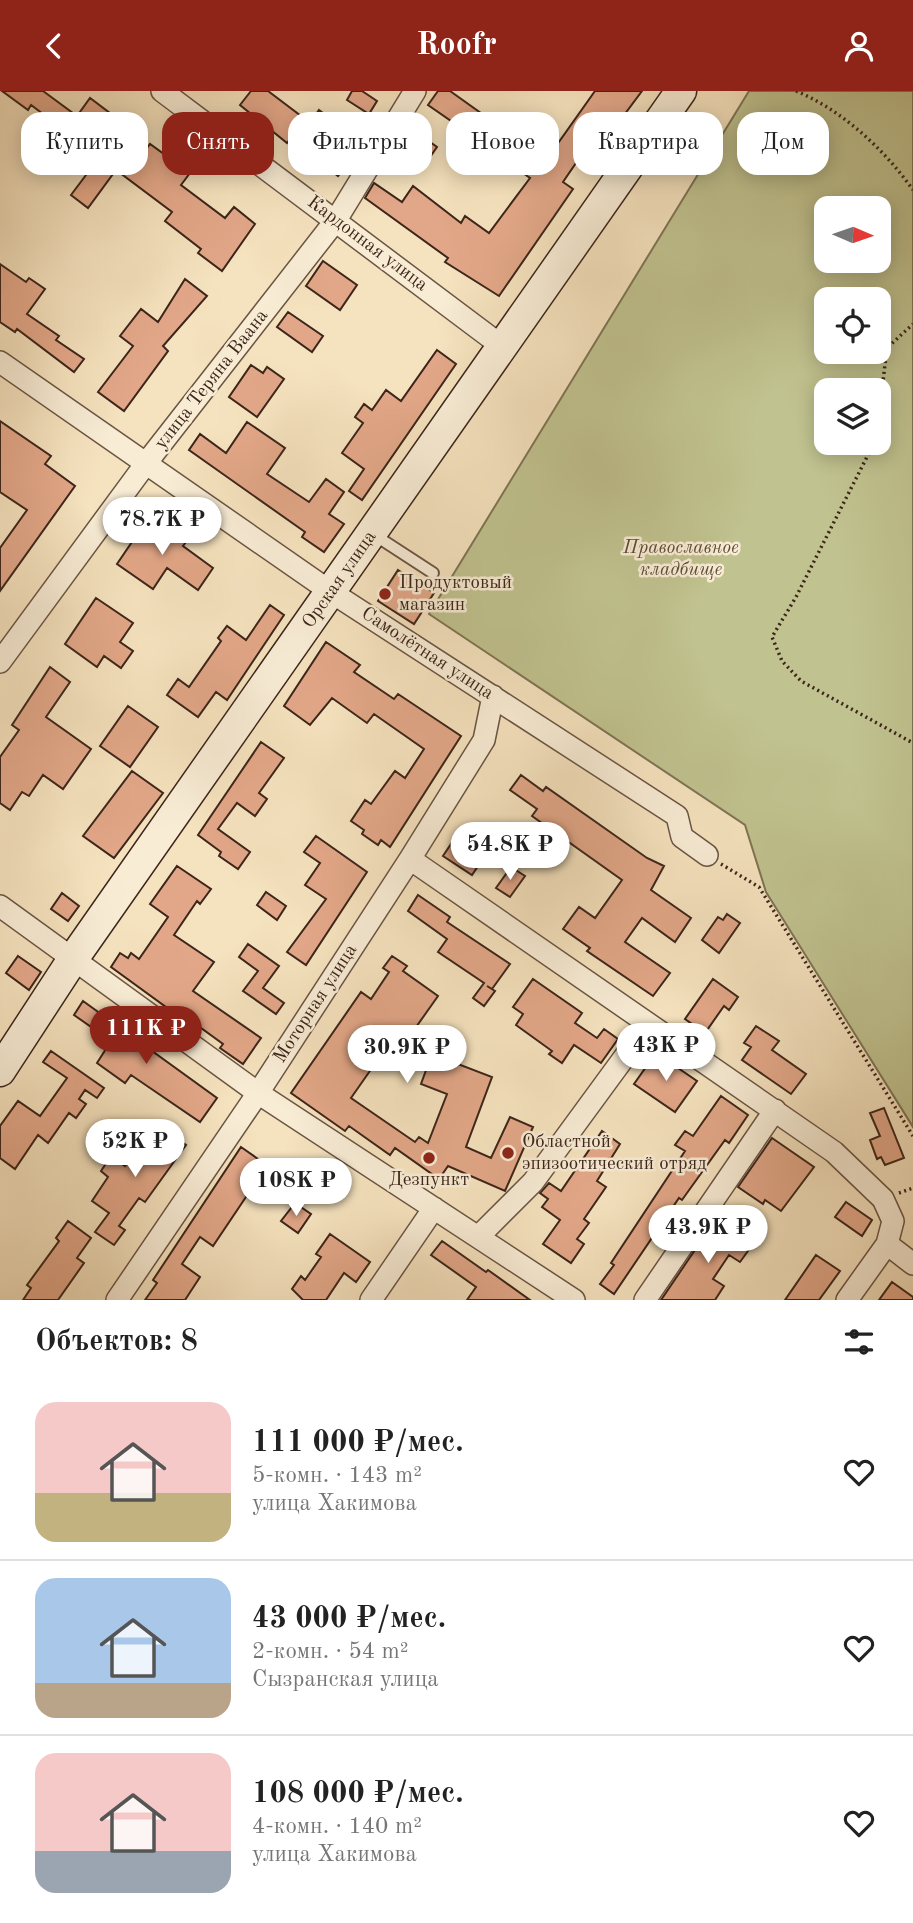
<!DOCTYPE html>
<html lang="ru">
<meta charset="utf-8">
<style>
:root{--surface:#fff;--page:#f6f6f6;--text:#222;--muted:#767676;--line:#e0e0e0;--accent:#8f2418}
body{margin:0;font-family:"Old Standard TT",serif;background:var(--page);color:var(--text);height:100vh;display:flex;flex-direction:column;font-size:26px;white-space:nowrap}
*{box-sizing:border-box;margin:0}
p{font-size:23px;color:var(--muted)}
.icon{flex:none;width:38px;height:38px;fill:none;stroke:currentColor;stroke-width:2;stroke-linecap:round;stroke-linejoin:round}
.map{position:relative;height:1209px;overflow:hidden}
.panel{display:flex;flex-direction:column;background:var(--surface);flex:1}
.panel>*{flex:none}
.guide{position:absolute;left:21px;top:21px;width:872px;height:63px;display:flex;gap:14px}
.needle{width:46px;rotate:92deg}
.tools{position:absolute;left:814px;top:105px;display:grid;gap:14px}
.tools a{display:grid;place-items:center;width:77px;height:77px;border-radius:14px;background:var(--surface);box-shadow:0 4px 18px #0003;font-size:35px}
.price{position:absolute;translate:-50% -60px;padding:0 16px;border-radius:24px;background:#fff;color:#222;font-size:23px;line-height:46px;filter:drop-shadow(0 2px 4px #0008)}
.price::after{content:'';position:absolute;left:50%;top:42px;width:21px;height:16px;margin-left:-10px;background:inherit;clip-path:polygon(0 0,100% 0,50% 100%)}
.price.active{background:var(--accent);color:#fff}
ul{padding:0;list-style:none}
li{display:flex;align-items:center;gap:21px;height:175px;padding:0 35px}
li+li{border-top:2px solid var(--line)}
li span{display:grid;place-items:center;flex:none;width:196px;height:140px;border-radius:21px;color:#555}
li>.icon{margin-inline-start:auto}
span .icon{width:84px;height:84px;fill:#fffc;stroke-width:1}
li b{font-size:30px}
h2{display:flex;justify-content:space-between;align-items:center;height:84px;padding:0 35px;font-size:30px}
.tag{padding:0 24px;border-radius:21px;background:var(--surface);box-shadow:0 4px 18px #0003;font-size:24px;line-height:63px}
.tag.active{background:var(--accent);color:#fff}
header{display:flex;justify-content:space-between;align-items:center;height:91px;padding:0 35px;background:var(--accent);color:#fff;font-size:32px;font-weight:800}
.map>svg:first-child{display:block}
.green{fill:#c0c28f;stroke:#7e7454;stroke-width:2;fill-rule:evenodd}
.building{fill:#e2a788;stroke:#3c251a;stroke-width:2}
.lines{fill:none;stroke-linecap:round;stroke-linejoin:round}
.lane-casing{stroke:#6a5443;stroke-width:14}
.street-casing{stroke:#6a5443;stroke-width:24}
.secondary-casing{stroke:#3c251a;stroke-width:33}
.path{stroke:#3c251a;stroke-width:3.5;stroke-dasharray:2 3.5;stroke-linecap:butt}
.lane{stroke:#f8ecd5;stroke-width:10}
.street{stroke:#f8ecd5;stroke-width:21}
.secondary{stroke:#f8ecd5;stroke-width:30}
.poi-dot{fill:#8f2418;stroke:#f8ecd5;stroke-width:2.5}
.labels{text-anchor:middle;dominant-baseline:central;stroke-width:5;stroke-linejoin:round;paint-order:stroke}
.street-label{font-size:19px;fill:#3c251a;stroke:#f8ecd5}
.park-label{font-size:19px;font-style:italic;fill:#5d4c37;stroke:#f8ecd5}
.poi-label{font-size:19px;fill:#3c251a;stroke:#f8ecd5;text-anchor:start}
</style>
<header><svg class="icon" aria-label="back" viewBox="0 0 24 24"><path d="M15 5l-7 7 7 7"/></svg>Roofr<svg class="icon" aria-label="person" viewBox="0 0 24 24"><circle cx="12" cy="8" r="4"/><path d="M4 21q1-7 8-7t8 7"/></svg></header>
<div class="map">
<svg width="913" height="1209" viewBox="0 0 913 1209">
<rect width="100%" height="100%" fill="#f5e2be"/>
<filter id="stains"><feTurbulence type="fractalNoise" baseFrequency=".00286" numOctaves="4"/><feColorMatrix values="0 0 0 0 .2 0 0 0 0 .09 0 0 0 0 .02 0 0 0 .5 -.17"/></filter>
<radialGradient id="worn" r=".72"><stop offset=".6" stop-color="#630" stop-opacity="0"/><stop offset="1" stop-color="#630" stop-opacity=".3"/></radialGradient>
<path class="green" d="M749,0H913V1036L766,801L745,734L429,523ZM826,117H878V170H826ZM826,208H878V261H826ZM826,299H878V352H826Z"/>
<path class="building" d="M2,0H43L77,25L90,7L123,32L109,50L136,71L150,53L190,82L181,94L225,127L234,116L255,133L222,180L198,162L201,158L165,130L172,121L116,79L88,117L71,104L95,72L79,61L84,54L31,14L28,19Z
M251,0H268L305,28L287,52L240,14Z
M352,0H362L377,10L369,23L347,9Z
M438,0H450L499,35L488,51L469,38L467,41L428,14Z
M595,0H642L598,59L589,53L563,91L573,98L499,205L445,171L448,167L365,107L374,92L402,111L413,95L461,132L465,125L489,142L530,87L516,77L525,64L530,68L545,47L556,55Z
M319,19L363,52L338,85L324,74L338,55L309,33Z
M412,38L437,56L425,73L400,55Z
M323,170L357,194L340,219L306,195Z
M0,173L26,191L29,187L45,198L27,223L59,245L56,249L84,268L74,281L17,238L15,241L0,231Z
M185,188L207,205L163,255L168,260L124,320L98,301L133,255L120,245L141,218L158,231Z
M288,221L323,245L312,261L277,236Z
M437,259L456,273L362,409L349,400L364,378L342,362L363,332L355,326L364,313L372,319L386,299L401,310Z
M251,274L263,282L267,276L284,288L257,326L229,306Z
M0,330L51,365L45,373L75,395L0,500V457L27,419L0,401Z
M247,331L285,357L267,383L309,411L326,388L344,401L329,423L344,433L324,461L302,446L305,441L189,359L200,343L226,362Z
M149,426L186,451L183,455L213,477L198,499L167,477L153,498L117,473Z
M398,479L434,502L414,533L378,510Z
M96,507L133,532L120,551L133,560L121,577L104,565L97,576L65,553Z
M270,514L284,524L227,609L216,601L198,626L167,604L178,588L189,596L221,550L218,547L227,535L246,549Z
M326,551L360,574L354,581L394,608L398,603L461,645L390,756L381,749L378,754L362,743L364,739L351,730L365,709L371,713L395,680L405,687L424,658L374,623L367,632L332,607L310,634L284,615Z
M50,576L70,591L46,626L91,658L63,698L43,684L29,705L22,701L10,719L0,712V666L19,639L12,634Z
M128,615L158,636L130,676L100,655Z
M261,651L284,667L259,702L267,708L255,725L237,712L218,738L250,761L238,778L219,765L221,761L198,744Z
M132,680L163,702L114,767L83,745Z
M521,684L543,700L546,696L647,767L664,775L651,799L691,827L675,851L642,827L625,851L670,882L653,905L587,860L590,857L563,838L579,816L595,827L622,789L532,725L537,718L510,699Z
M457,744L486,763L472,784L443,765Z
M316,745L367,781L306,874L287,861L326,808L305,794L320,772L304,761Z
M177,775L211,798L200,813L197,810L174,844L214,871L193,900L261,947L243,973L220,957L223,953L179,921L177,924L111,876L120,862L128,867L131,862L139,868L168,826L150,813Z
M511,776L525,785L510,806L496,797Z
M266,801L286,815L277,829L257,814Z
M62,802L79,815L68,830L51,818Z
M418,804L450,826L447,831L510,873L492,898L487,895L495,900L484,915L473,907L484,892L438,861L447,848L408,820Z
M727,823L740,832L719,862L702,849L718,826L723,829Z
M248,853L279,875L263,897L284,912L276,923L243,900L258,880L239,866Z
M18,865L41,881L29,899L6,882Z
M392,865L407,875L403,880L438,905L414,939L421,943L403,968L386,957L351,1007L415,1051L419,1046L428,1052L447,1003L421,993L432,963L492,986L466,1056L491,1067L510,1026L533,1036L505,1100L448,1075L439,1088L395,1057L390,1064L349,1035L345,1040L291,1002L361,901L371,908L389,881L383,877Z
M533,888L582,922L575,932L597,947L604,938L618,948L601,972L574,954L562,972L549,963L552,960L516,934L523,923L513,916Z
M713,888L738,906L729,919L724,915L705,942L685,928Z
M83,910L217,1007L200,1031L131,984L125,992L97,972L111,950L74,924Z
M756,935L779,950L772,959L806,983L791,1003L742,969L751,956L744,952Z
M51,960L104,997L97,1007L85,999L79,1008L86,1013L76,1027L69,1022L48,1052L38,1044L15,1078L0,1067V1035L18,1010L40,1025L67,987L43,971Z
M656,962L697,990L675,1021L634,993Z
M721,1005L748,1024L729,1052L725,1049L682,1109L679,1107L614,1203L600,1193L614,1174L611,1172L685,1060L675,1054L685,1040L693,1045Z
M884,1017L904,1067L885,1074L881,1066L877,1068L870,1049L880,1045L870,1022Z
M155,1031L186,1054L145,1111L139,1107L119,1135L125,1139L114,1154L95,1141L109,1122L92,1110L108,1086L101,1080L111,1065L125,1075Z
M602,1040L620,1053L597,1090L606,1096L584,1128L589,1132L577,1148L584,1153L571,1172L543,1153L560,1129L542,1116L548,1108L540,1102L549,1092L561,1100Z
M772,1047L814,1076L781,1120L765,1109L763,1113L738,1096Z
M241,1056L275,1080L264,1096L256,1091L213,1155L200,1146L182,1173L200,1186L185,1209H145L157,1192L153,1189Z
M846,1111L872,1129L862,1145L835,1126Z
M295,1112L311,1123L298,1142L281,1130Z
M716,1128L753,1153L740,1171L729,1164L713,1188L724,1195L715,1209H661Z
M68,1130L91,1147L77,1167L84,1172L58,1209H23L31,1197L27,1194L59,1150L56,1147Z
M330,1143L370,1171L356,1191L344,1182L326,1209H303L292,1198L301,1185L305,1189L321,1166L316,1163Z
M442,1150L486,1181L488,1179L530,1209H467L476,1196L431,1164Z
M816,1164L840,1180L819,1209H785Z
M892,1191L913,1206V1209H879Z"/>
<g class="lines">
<defs>
<path id="lane" d="M373,443L433,482"/>
<path id="street" d="M162,0L503,256
M0,271L331,501L677,725L682,746L707,764
M0,571L147,371L336,129L415,0
M410,768L834,1061L883,1108L893,1130L887,1153L913,1173
M0,815L258,1002L574,1209
M478,1146L533,1091L648,934
M117,1209L258,1002L410,768L484,649L493,605
M371,1209L434,1117
M645,1209L775,1019
M847,1209L887,1153"/>
<path id="secondary" d="M0,980L73,868L681,0"/>
</defs>
<use href="#lane" class="lane-casing"/>
<use href="#street" class="street-casing"/>
<use href="#secondary" class="secondary-casing"/>
<path class="path" d="M796,0C842,19 884,58 913,99
M878,332L887,257L913,233
M874,352L796,506L772,546L782,570L801,590L913,652
M721,773L759,796L913,1045
M899,1102L913,1097"/>
<use href="#lane" class="lane"/>
<use href="#street" class="street"/>
<use href="#secondary" class="secondary"/>
</g>
<g class="poi-dot">
<circle cx="385" cy="503" r="7"/>
<circle cx="508" cy="1062" r="7"/>
<circle cx="429" cy="1067" r="7"/>
</g>
<g class="labels">
<g class="street-label">
<text transform="translate(367 153) rotate(37)">Кардонная улица</text>
<text transform="translate(212 289) rotate(-52)">улица Теряна Ваана</text>
<text transform="translate(340 489) rotate(-55)">Орская улица</text>
<text transform="translate(427 563) rotate(33)">Самолётная улица</text>
<text transform="translate(316 913) rotate(-57)">Моторная улица</text>
</g>
<g class="park-label">
<text x="681" y="457">Православное<tspan x="681" dy="22">кладбище</tspan></text>
</g>
<g class="poi-label">
<text x="399" y="492">Продуктовый<tspan x="399" dy="22">магазин</tspan></text>
<text x="522" y="1051">Областной<tspan x="522" dy="22">эпизоотический отряд</tspan></text>
<text x="429" y="1089" text-anchor="middle">Дезпункт</text>
</g>
</g>
<rect width="100%" height="100%" filter="url(#stains)"/>
<rect width="100%" height="100%" fill="url(#worn)"/>
</svg>
<div class="tools">
<a><svg class="needle" viewBox="-14 -14 28 28"><path d="M0-13l5 13h-10z" fill="#e53935"/><path d="M0 13l5-13h-10z" fill="#767676"/></svg></a>
<a><svg class="icon" aria-label="locate" viewBox="0 0 24 24"><circle cx="12" cy="12" r="6"/><path d="M12 2v4M12 18v4M2 12h4M18 12h4"/></svg></a>
<a><svg class="icon" aria-label="layers" viewBox="0 0 24 24"><path d="M12 4l9 5-9 5-9-5zM3 14l9 5 9-5"/></svg></a>
</div>
<b class="price" style="left:162px;top:466px">78.7K ₽</b>
<b class="price" style="left:510px;top:791px">54.8K ₽</b>
<b class="price active" style="left:146px;top:975px">111K ₽</b>
<b class="price" style="left:666px;top:992px">43K ₽</b>
<b class="price" style="left:407px;top:994px">30.9K ₽</b>
<b class="price" style="left:135px;top:1088px">52K ₽</b>
<b class="price" style="left:296px;top:1127px">108K ₽</b>
<b class="price" style="left:708px;top:1174px">43.9K ₽</b>
<div class="guide">
<a class="tag">Купить</a>
<a class="tag active">Снять</a>
<a class="tag">Фильтры</a>
<a class="tag">Новое</a>
<a class="tag">Квартира</a>
<a class="tag">Дом</a>
</div>
</div>
<section class="panel">
<h2>Объектов: 8<svg class="icon" aria-label="filters" viewBox="0 0 24 24"><path d="M4 7h16M4 17h16"/><circle cx="9" cy="7" r="2"/><circle cx="15" cy="17" r="2"/></svg></h2>
<ul>
<li><span style="background:linear-gradient(#f6c9c9 65%,#c2b280 0)"><svg class="icon" aria-label="home" viewBox="0 0 24 24"><path d="M3 11l9-7 9 7M6 9v11h12V9"/></svg></span><div><b>111 000 ₽/мес.</b><p>5-комн. · 143 m²</p><p>улица Хакимова</p></div><svg class="icon" aria-label="heart" viewBox="0 0 24 24"><path d="M12 20l-8-8c-3-5 5-10 8-4 3-6 11-1 8 4z"/></svg></li>
<li><span style="background:linear-gradient(#a9c7e8 75%,#b9a48a 0)"><svg class="icon" aria-label="home" viewBox="0 0 24 24"><path d="M3 11l9-7 9 7M6 9v11h12V9"/></svg></span><div><b>43 000 ₽/мес.</b><p>2-комн. · 54 m²</p><p>Сызранская улица</p></div><svg class="icon" aria-label="heart" viewBox="0 0 24 24"><path d="M12 20l-8-8c-3-5 5-10 8-4 3-6 11-1 8 4z"/></svg></li>
<li><span style="background:linear-gradient(#f6c9c9 70%,#9aa5b1 0)"><svg class="icon" aria-label="home" viewBox="0 0 24 24"><path d="M3 11l9-7 9 7M6 9v11h12V9"/></svg></span><div><b>108 000 ₽/мес.</b><p>4-комн. · 140 m²</p><p>улица Хакимова</p></div><svg class="icon" aria-label="heart" viewBox="0 0 24 24"><path d="M12 20l-8-8c-3-5 5-10 8-4 3-6 11-1 8 4z"/></svg></li>
</ul>
</section>
